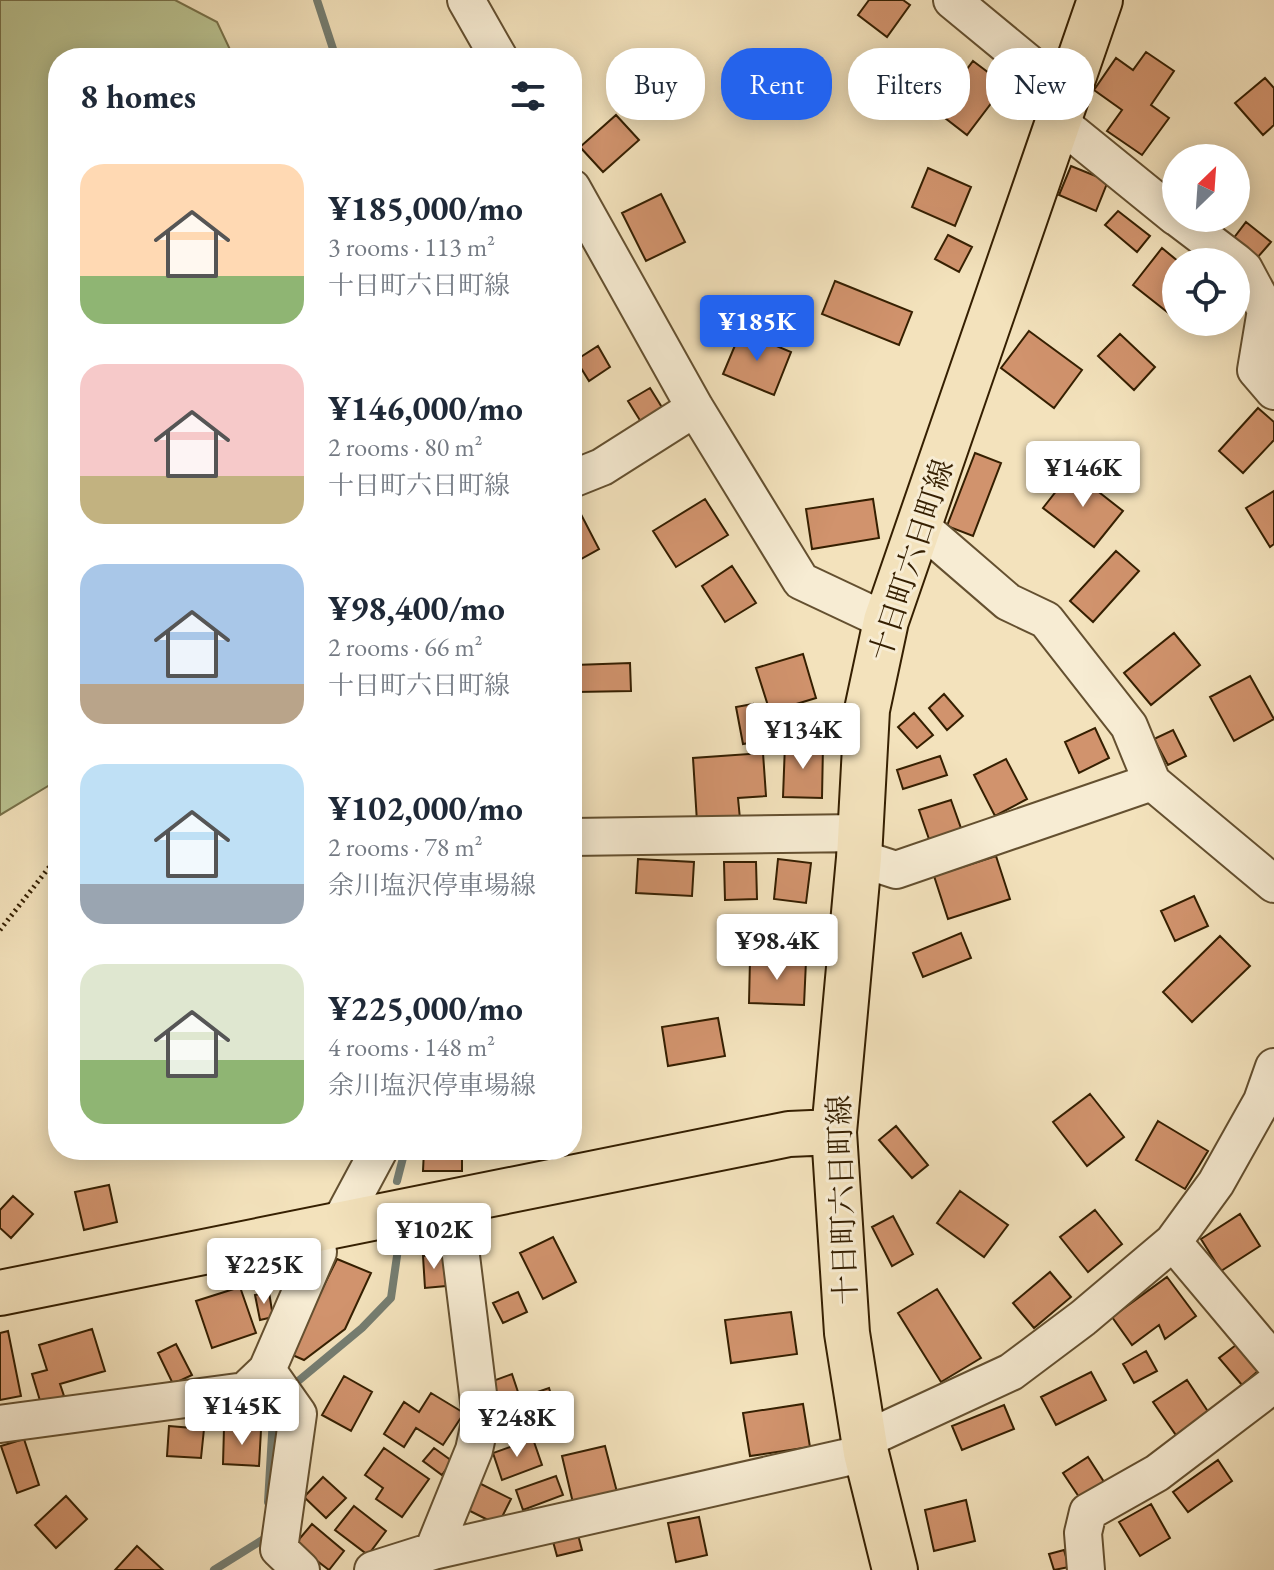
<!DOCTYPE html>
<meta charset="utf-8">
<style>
:root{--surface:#fff;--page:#f6f6f7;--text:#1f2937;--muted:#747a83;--accent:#2563eb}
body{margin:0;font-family:"EB Garamond","Noto Serif JP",serif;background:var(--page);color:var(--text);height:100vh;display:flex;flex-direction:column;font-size:30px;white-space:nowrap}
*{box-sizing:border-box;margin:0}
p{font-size:26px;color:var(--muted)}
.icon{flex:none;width:44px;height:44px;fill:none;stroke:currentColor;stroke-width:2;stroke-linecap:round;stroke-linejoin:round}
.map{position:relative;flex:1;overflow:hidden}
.details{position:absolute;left:48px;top:48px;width:534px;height:1112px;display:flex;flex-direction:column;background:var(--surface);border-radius:32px;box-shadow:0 4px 20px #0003}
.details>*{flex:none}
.hud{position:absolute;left:606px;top:48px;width:548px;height:72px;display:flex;gap:16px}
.needle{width:52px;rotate:25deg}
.tools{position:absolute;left:1162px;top:144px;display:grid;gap:16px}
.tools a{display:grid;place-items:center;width:88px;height:88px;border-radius:50%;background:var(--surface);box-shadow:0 4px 20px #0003;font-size:40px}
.price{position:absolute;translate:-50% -68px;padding:0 18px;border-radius:8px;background:#fff;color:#222;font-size:26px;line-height:52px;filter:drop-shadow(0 2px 4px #0008)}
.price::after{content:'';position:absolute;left:50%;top:48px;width:24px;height:18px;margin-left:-12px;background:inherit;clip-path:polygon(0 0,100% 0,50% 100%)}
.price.selected{background:var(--accent);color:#fff}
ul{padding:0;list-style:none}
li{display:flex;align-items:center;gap:24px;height:200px;padding:0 32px}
li span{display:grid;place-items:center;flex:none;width:224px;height:160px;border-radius:24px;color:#555}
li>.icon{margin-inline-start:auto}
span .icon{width:96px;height:96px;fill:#fffc;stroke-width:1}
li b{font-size:34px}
h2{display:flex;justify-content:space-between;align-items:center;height:96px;padding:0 32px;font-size:34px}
.pill{padding:0 28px;border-radius:32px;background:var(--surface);box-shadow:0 4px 20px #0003;font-size:28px;line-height:72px}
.pill.selected{background:var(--accent);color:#fff}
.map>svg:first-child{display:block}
.green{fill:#bac391;stroke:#787149;stroke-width:2}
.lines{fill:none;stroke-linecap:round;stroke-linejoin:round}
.stream{stroke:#757d71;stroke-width:8}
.building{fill:#d1936d;stroke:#351f01;stroke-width:2}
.minor-casing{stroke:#645030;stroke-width:40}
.major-casing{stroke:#351f01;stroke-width:48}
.path{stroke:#351f01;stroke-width:5;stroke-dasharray:2 4;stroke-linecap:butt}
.minor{stroke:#f7ecd3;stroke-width:36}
.major{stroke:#f3e2bc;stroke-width:44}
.labels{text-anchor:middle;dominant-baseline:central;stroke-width:6;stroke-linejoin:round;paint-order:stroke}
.street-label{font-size:30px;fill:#351f01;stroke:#f7ecd3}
</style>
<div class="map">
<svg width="1274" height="1570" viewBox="0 0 1274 1570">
<rect width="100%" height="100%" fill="#f3e2bc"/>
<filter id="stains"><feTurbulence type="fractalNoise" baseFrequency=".0025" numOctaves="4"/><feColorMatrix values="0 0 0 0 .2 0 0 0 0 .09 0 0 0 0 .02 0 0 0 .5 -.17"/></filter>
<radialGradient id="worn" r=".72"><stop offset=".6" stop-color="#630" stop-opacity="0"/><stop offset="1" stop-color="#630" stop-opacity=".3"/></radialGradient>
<path class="green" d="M0,0H175L217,22L234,58H58V780L0,815Z"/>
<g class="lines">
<path class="stream" d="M317,0L336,58
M397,1181L405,1150
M291,1387L362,1328L391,1298L399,1242
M268,1502L274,1401
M214,1570L267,1537V1532"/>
</g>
<path class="building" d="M869,0H903L910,5L887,37L858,15Z
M1146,52L1174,71L1151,105L1169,118L1142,155L1107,131L1122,110L1094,90L1116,58L1133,70Z
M973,61L1005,85L967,135L936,111Z
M1265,78L1274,88V125L1263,135L1235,103Z
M616,115L639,140L603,172L580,147Z
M1071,166L1108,181L1096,211L1059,195Z
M928,168L971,187L955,226L912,207Z
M661,194L685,242L646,261L622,213Z
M1118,211L1150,236L1137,252L1105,225Z
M1246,222L1271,242L1257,258L1233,239Z
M948,235L972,247L959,272L935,259Z
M1162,248L1179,262H1176V319L1133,285Z
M835,281L912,312L899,345L822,314Z
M741,331L791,352L774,395L723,374Z
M1029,331L1082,370L1054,408L1001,368Z
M1120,334L1155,367L1134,390L1098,356Z
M598,346L610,367L589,381L576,360Z
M650,388L663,409L641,422L628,401Z
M1258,408L1274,422V440L1243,473L1219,451Z
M975,453L1001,463L973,536L947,526Z
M1072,471L1123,511L1094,547L1043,508Z
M1274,491V544L1270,547L1246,508Z
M572,497L599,549L572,564Z
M705,499L728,535L676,567L653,531Z
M873,499L879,538L812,549L806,509Z
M1116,551L1139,571L1093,622L1070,601Z
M732,566L756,603L725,622L702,586Z
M1174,633L1200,665L1151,705L1124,673Z
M803,654L816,698L770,712L756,668Z
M630,663L631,691L577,692L575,665Z
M1250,676L1274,719L1234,741L1210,697Z
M944,694L963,716L947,730L929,708Z
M753,704L760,741L743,744L736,707Z
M914,713L933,735L917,748L898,727Z
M1095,728L1109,758L1079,773L1065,742Z
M1173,730L1186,756L1168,765L1154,739Z
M785,744L823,745L822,798L783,797Z
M763,753L766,796L738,798L740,819L697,822L693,758Z
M940,756L947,775L903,789L897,770Z
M1006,759L1027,799L995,816L974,775Z
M951,800L962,831L930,842L919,810Z
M996,856L1010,899L948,919L934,876Z
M638,859L694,862L692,896L636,893Z
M778,859L811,863L806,903L774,899Z
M724,862H756L757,899L725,900Z
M1194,896L1208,926L1175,941L1161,911Z
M961,933L971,958L923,977L913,953Z
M1220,936L1250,966L1192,1022L1163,992Z
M750,959L806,961L804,1005L749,1003Z
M718,1018L725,1056L668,1066L662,1027Z
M1090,1094L1124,1137L1087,1166L1053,1122Z
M1158,1121L1208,1151L1185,1189L1136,1160Z
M896,1126L928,1165L912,1178L879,1140Z
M424,1150H462V1171H423Z
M109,1185L117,1222L84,1230L75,1192Z
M960,1191L1008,1225L984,1257L937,1223Z
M13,1196L33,1214L11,1238L0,1228V1210Z
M1095,1210L1122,1244L1088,1272L1060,1237Z
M1240,1214L1260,1246L1221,1271L1201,1239Z
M893,1216L913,1254L892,1266L872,1227Z
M553,1237L576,1282L543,1299L520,1253Z
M443,1254L446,1286L425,1288L423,1256Z
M337,1259L371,1273L345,1329L304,1360L290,1354Z
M1050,1272L1071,1297L1034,1328L1013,1303Z
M1167,1277L1196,1316L1165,1339L1159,1325L1132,1345L1112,1317Z
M240,1287L256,1333L212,1348L196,1301Z
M937,1289L981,1358L941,1382L898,1313Z
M269,1292L273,1317L260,1320L255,1295Z
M518,1292L527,1312L503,1323L493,1303Z
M791,1312L797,1354L731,1363L725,1320Z
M92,1329L105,1371L60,1384L64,1396L41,1404L32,1374L47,1370L39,1345Z
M8,1331L21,1396L0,1400V1333Z
M176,1344L192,1375L173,1384L158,1353Z
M1236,1345L1258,1371L1242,1385L1219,1358Z
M1146,1351L1157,1371L1134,1383L1123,1364Z
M1091,1372L1106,1400L1056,1425L1041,1397Z
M512,1374L520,1398L549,1388L558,1417L507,1433L490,1382Z
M344,1376L372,1392L351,1431L322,1415Z
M1187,1380L1211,1416L1178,1438L1153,1402Z
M431,1393L464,1413L443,1445L416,1428L404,1447L384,1434L404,1402L419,1412Z
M803,1404L810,1447L750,1456L743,1413Z
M1004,1405L1014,1429L962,1450L952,1426Z
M169,1426L204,1429L201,1458L167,1456Z
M224,1428L261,1430L259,1466L223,1464Z
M24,1439L39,1485L17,1493L1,1446Z
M533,1439L542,1465L502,1480L493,1453Z
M605,1446L617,1492L573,1503L562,1456Z
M384,1448L429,1479L402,1517L376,1499L383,1488L365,1475Z
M434,1448L452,1461L442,1475L423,1461Z
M1088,1457L1106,1485L1081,1500L1063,1473Z
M1218,1460L1232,1481L1188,1512L1173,1492Z
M556,1476L563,1495L523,1510L516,1490Z
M323,1477L346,1498L326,1518L304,1497Z
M477,1482L511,1499L498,1525L464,1508Z
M66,1496L87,1519L56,1548L35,1525Z
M966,1500L975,1541L934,1551L925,1510Z
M1151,1504L1170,1538L1140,1556L1119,1522Z
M354,1506L386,1531L368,1555L335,1530Z
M699,1517L707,1555L676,1562L668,1523Z
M312,1524L344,1551L329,1570L295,1544Z
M577,1531L582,1550L557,1556L552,1538Z
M137,1546L163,1570H115Z
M1064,1550L1069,1567L1054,1570L1049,1554Z"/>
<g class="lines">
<defs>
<path id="minor" d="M466,0L499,58
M952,0L1067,95
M1059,122L1176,217
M572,188L695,408L801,581L886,621
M1178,218L1236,262
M1236,262L1244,269L1266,310L1256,370L1274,391
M572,479L602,467L695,408
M920,526L1008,602L1046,620L1129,726L1152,782L1274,884
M572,837L860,833
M859,858L896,870L1152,782
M341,1221L379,1150
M1173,1242L1274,1362
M267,1370L298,1414L279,1549L301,1570
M0,1424L245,1391L267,1370L318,1252L314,1227
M864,1440L1011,1372L1083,1318L1173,1242L1216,1183L1262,1101L1274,1067
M433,1551L474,1450L481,1418L454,1199
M373,1570L433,1551L866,1453
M1086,1570L1083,1533L1088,1512L1157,1473L1274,1384"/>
<path id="major" d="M0,1293L789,1134L834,1132
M895,1570L866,1453L847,1333L834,1132L859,858L867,710L886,621L1100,0"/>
</defs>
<use href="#minor" class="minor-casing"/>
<use href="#major" class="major-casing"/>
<path class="path" d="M0,930L58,856"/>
<use href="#minor" class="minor"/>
<use href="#major" class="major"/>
</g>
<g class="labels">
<g class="street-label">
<text transform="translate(911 560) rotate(-72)">十日町六日町線</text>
<text transform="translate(842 1200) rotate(-92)">十日町六日町線</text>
</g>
</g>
<rect width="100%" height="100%" filter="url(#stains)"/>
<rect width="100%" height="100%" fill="url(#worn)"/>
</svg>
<div class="tools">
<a><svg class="needle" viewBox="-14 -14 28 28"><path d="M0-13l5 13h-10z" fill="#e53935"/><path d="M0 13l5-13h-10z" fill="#747a83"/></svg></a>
<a><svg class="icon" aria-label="locate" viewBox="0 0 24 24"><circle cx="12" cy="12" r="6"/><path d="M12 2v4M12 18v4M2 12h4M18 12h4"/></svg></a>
</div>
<b class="price selected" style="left:757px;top:363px">¥185K</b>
<b class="price" style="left:1083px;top:509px">¥146K</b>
<b class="price" style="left:803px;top:771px">¥134K</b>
<b class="price" style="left:777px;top:982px">¥98.4K</b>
<b class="price" style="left:434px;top:1271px">¥102K</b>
<b class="price" style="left:264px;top:1306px">¥225K</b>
<b class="price" style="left:242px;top:1447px">¥145K</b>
<b class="price" style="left:517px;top:1459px">¥248K</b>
<div class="hud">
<a class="pill">Buy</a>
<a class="pill selected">Rent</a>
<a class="pill">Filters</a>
<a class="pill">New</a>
</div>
<section class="details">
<h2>8 homes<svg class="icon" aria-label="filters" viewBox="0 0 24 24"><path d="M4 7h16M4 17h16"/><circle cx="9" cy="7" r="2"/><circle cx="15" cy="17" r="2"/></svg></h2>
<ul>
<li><span style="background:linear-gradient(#ffd9b3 70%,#8fb573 0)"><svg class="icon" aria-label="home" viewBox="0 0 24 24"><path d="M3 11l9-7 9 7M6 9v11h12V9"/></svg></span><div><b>¥185,000/mo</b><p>3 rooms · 113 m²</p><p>十日町六日町線</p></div></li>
<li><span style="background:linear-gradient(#f6c9c9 70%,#c2b280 0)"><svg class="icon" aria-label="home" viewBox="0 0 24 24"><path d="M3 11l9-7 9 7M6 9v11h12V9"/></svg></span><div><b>¥146,000/mo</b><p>2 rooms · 80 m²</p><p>十日町六日町線</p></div></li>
<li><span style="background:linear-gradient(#a9c7e8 75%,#b9a48a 0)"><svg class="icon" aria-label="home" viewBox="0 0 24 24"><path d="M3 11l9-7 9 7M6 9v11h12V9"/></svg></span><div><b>¥98,400/mo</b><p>2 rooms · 66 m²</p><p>十日町六日町線</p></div></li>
<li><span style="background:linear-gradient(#bfe0f5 75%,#9aa5b1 0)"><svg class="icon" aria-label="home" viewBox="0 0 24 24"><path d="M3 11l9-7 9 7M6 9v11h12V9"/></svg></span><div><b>¥102,000/mo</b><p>2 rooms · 78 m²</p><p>余川塩沢停車場線</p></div></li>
<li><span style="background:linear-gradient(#dfe7d0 60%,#8fb573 0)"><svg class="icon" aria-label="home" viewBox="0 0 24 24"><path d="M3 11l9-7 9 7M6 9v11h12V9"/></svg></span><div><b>¥225,000/mo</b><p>4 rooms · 148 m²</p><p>余川塩沢停車場線</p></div></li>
</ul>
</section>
</div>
